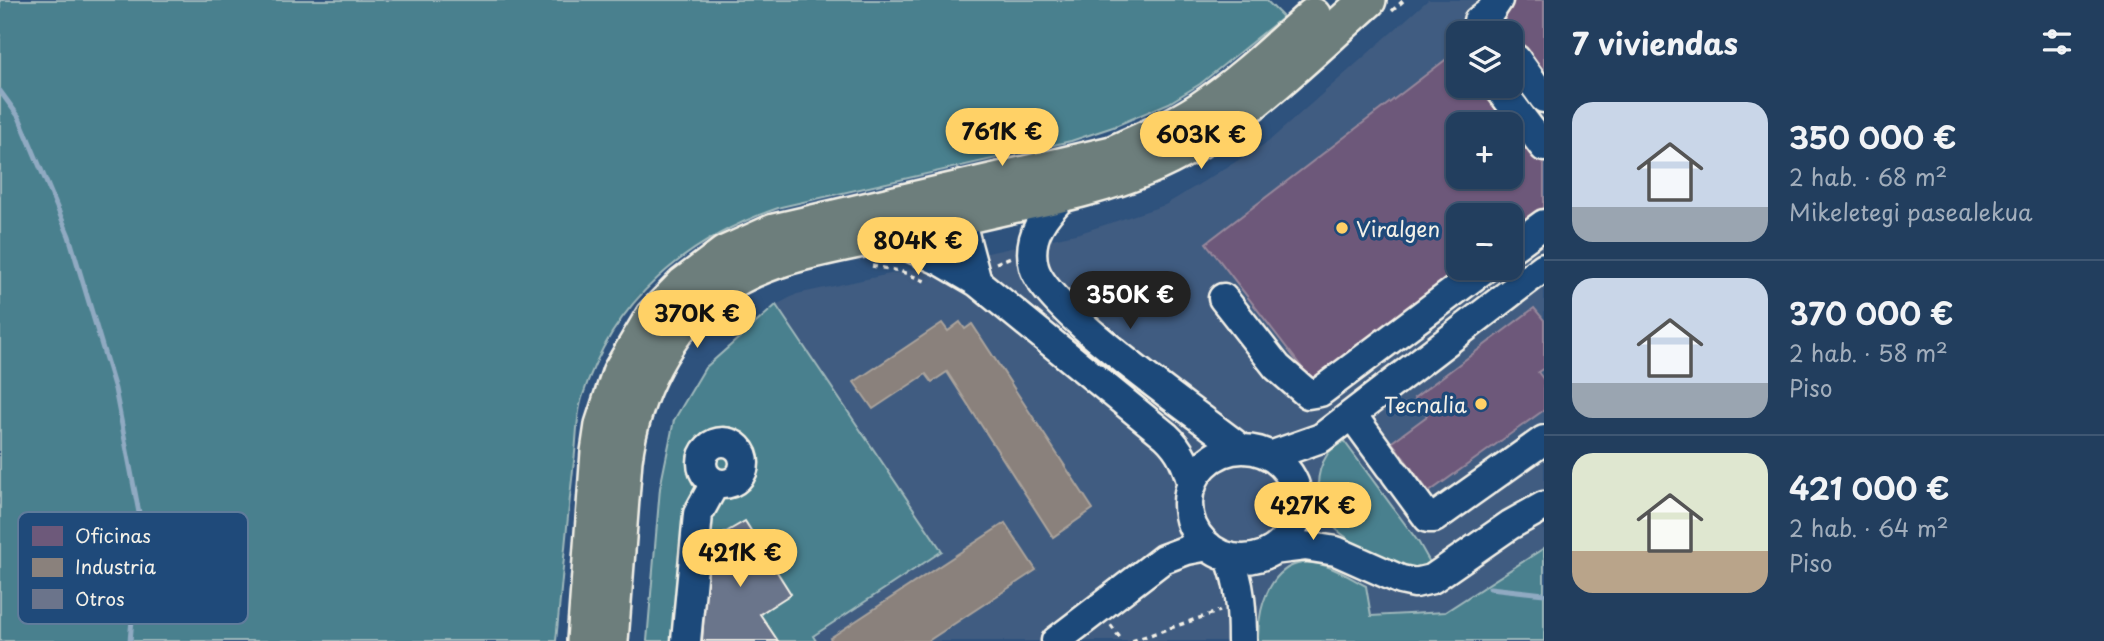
<!DOCTYPE html>
<html lang="es">
<meta charset="utf-8">
<style>
:root{--surface:#223e5e;--page:#2a4564;--text:#f1f3f6;--muted:#a2aebc;--line:#3f5773;--accent:#ffd166}
body{margin:0;font-family:"Playpen Sans",sans-serif;background:var(--page);color:var(--text);height:100vh;display:flex;flex-direction:column;font-size:26px;white-space:nowrap}
*{box-sizing:border-box;margin:0}
p{font-size:23px;color:var(--muted)}
.icon{flex:none;width:38px;height:38px;fill:none;stroke:currentColor;stroke-width:2;stroke-linecap:round;stroke-linejoin:round}
.map{position:relative;flex:1;overflow:hidden}
.side{display:flex;flex-direction:column;background:var(--surface);width:560px}
.side>*{flex:none}
.buttons{position:absolute;left:1446px;top:21px;display:grid;gap:14px}
.buttons a{display:grid;place-items:center;width:77px;height:77px;border-radius:14px;background:var(--surface);box-shadow:0 2px 5px #0004,0 0 0 2px var(--line);font-size:35px}
.price{position:absolute;translate:-50% -60px;padding:0 16px;border-radius:24px;background:var(--accent);color:#111;font-size:23px;line-height:46px;filter:drop-shadow(0 2px 4px #0008)}
.price::after{content:'';position:absolute;left:50%;top:42px;width:21px;height:16px;margin-left:-10px;background:inherit;clip-path:polygon(0 0,100% 0,50% 100%)}
.price.on{background:#222;color:#fff}
ul{padding:0;list-style:none}
li{display:flex;align-items:center;gap:21px;height:175px;padding:0 28px}
li+li{border-top:2px solid var(--line)}
li span{display:grid;place-items:center;flex:none;width:196px;height:140px;border-radius:21px;color:#555}
li>.icon{margin-inline-start:auto}
span .icon{width:84px;height:84px;fill:#fffc;stroke-width:1}
li b{font-size:30px}
h2{display:flex;justify-content:space-between;align-items:center;height:84px;padding:0 28px;font-size:30px}
main{display:flex;flex:1;min-height:0}
.map>svg:first-child{display:block}
.built{fill:#405c81;fill-rule:evenodd}
.green{fill:#4a808e;stroke:#9fb8bb;stroke-width:2}
.offices{fill:#6d597a;stroke:#96879b;stroke-width:2;fill-rule:evenodd}
.industry{fill:#8a817c;stroke:#aaa39c;stroke-width:2}
.lines{fill:none;stroke-linecap:round;stroke-linejoin:round}
.stream{stroke:#90aac2;stroke-width:5}
.building{fill:#6b748b;stroke:#f4f1e8;stroke-width:2}
.minor-casing{stroke:#f4f1e8;stroke-width:33}
.major-casing{stroke:#f4f1e8;stroke-width:40}
.path{stroke:#f4f1e8;stroke-width:3.5;stroke-dasharray:5 5;stroke-linecap:butt}
.minor{stroke:#1f4a7a;stroke-width:28}
.major{stroke:#6d7e7c;stroke-width:35}
.poi-dot{fill:#ffd166;stroke:#1f4a7a;stroke-width:2.5}
.labels{text-anchor:middle;dominant-baseline:central;stroke-width:7;stroke-linejoin:round;paint-order:stroke}
.poi-label{font-size:21px;fill:#f4f1e8;stroke:#1f4a7a;text-anchor:start}
.key{fill:#1f4a7a;stroke:#5f7c9b;stroke-width:2}
.key-label{font-size:19px;fill:#f4f1e8}
</style>
<main>
<div class="map">
<svg width="1544" height="641" viewBox="0 0 1544 641">
<rect width="100%" height="100%" fill="#2e527d"/>
<filter id="ink" filterUnits="userSpaceOnUse"><feTurbulence type="fractalNoise" baseFrequency=".0143" numOctaves="2"/><feDisplacementMap in="SourceGraphic" scale="14" xChannelSelector="R" yChannelSelector="G"/><feConvolveMatrix kernelMatrix="1 2 1 2 8 2 1 2 1" color-interpolation-filters="sRGB"/></filter>
<g filter="url(#ink)">
<path class="built" d="M1428,0H1544V548L1445,612L1371,616L1264,594L1258,641H816L813,636L776,305L797,294L1080,233L1165,205L1268,142ZM1458,33H1510V86H1458ZM1458,124H1510V177H1458ZM1458,215H1510V268H1458Z"/>
<path class="green" d="M0,0H1266L1283,17L1200,84L1169,103L1113,127L1071,141L781,207C687,239 613,300 582,398C576,417 577,441 574,461C567,521 562,581 556,641H0Z
M776,305L942,551L813,636L816,641H647L660,488L674,420L705,368Z
M1344,441L1419,543L1432,566L1405,571L1345,542L1346,537C1320,520 1309,483 1327,455C1330,449 1338,445 1344,441Z
M1544,548V641H1258C1257,602 1276,549 1326,566C1340,571 1353,579 1366,586L1371,616L1445,612Z"/>
<path class="offices" d="M1513,0H1544V82L1510,40V33H1505L1501,28Z
M1457,51L1458,86H1484L1544,165V214L1510,240V215H1458V268H1474L1317,387L1206,243ZM1458,124H1510V177H1458Z
M1534,308L1544,320V368L1538,372L1544,380V410L1429,492L1392,442L1427,416L1414,398Z"/>
<path class="industry" d="M960,322L965,329L972,324L1093,509L1053,537L947,372L932,382L926,374L873,409L854,382L942,323L948,331Z
M1005,523L1036,570L928,641H832L830,638Z"/>
<g class="lines">
<path class="stream" d="M0,91L19,117L69,236L115,389L141,523L130,641
M1490,588L1544,594"/>
</g>
<path class="building" d="M745,521L791,594L760,614L778,641H702L709,542Z"/>
<g class="lines">
<defs>
<path id="minor" d="M1478,21L1490,12L1498,0
M1516,59L1544,98
M1499,88L1544,147
M1066,193C1045,213 1026,236 1034,267C1045,310 1200,416 1241,449
M876,236L910,247L941,261L977,282L1166,436C1181,450 1187,465 1192,485
M1510,249L1544,224
M977,282L963,230L968,215L984,204
M1223,298L1277,367L1308,394L1320,392L1485,268
M1352,415L1390,467
M702 463a21 21 0 1 1 42 0a21 21 0 1 1-42 0Z
M1188 504a55 55 0 1 1 110 0a55 55 0 1 1-110 0Z
M1270,456L1321,438L1544,267
M1395,473L1428,518H1434L1544,440
M1273,550L1305,546L1336,551L1401,580L1415,583L1432,579L1510,525L1544,506
M1229,557C1241,583 1242,613 1242,641
M686,641L698,514L715,483
M1056,641L1163,559L1187,550L1208,546"/>
<path id="major" d="M585,641L599,452L603,425L620,373L653,317L684,285L725,254L774,232L1112,154C1142,141 1172,128 1200,110C1241,83 1276,49 1313,16
M610,641L624,460C632,397 664,327 719,289C762,258 816,249 868,238C916,227 964,216 1012,205C1057,195 1102,186 1145,168C1231,133 1299,61 1368,0"/>
</defs>
<use href="#minor" class="minor-casing"/>
<use href="#major" class="major-casing"/>
<path class="path" d="M1392,11L1404,0
M996,263L1011,257
M872,266L900,271L925,281
M1111,625L1122,641
M1132,641L1220,611"/>
<use href="#minor" class="minor"/>
<use href="#major" class="major"/>
</g>
</g>
<g class="poi-dot">
<circle cx="1342" cy="228" r="7"/>
<circle cx="1481" cy="404" r="7"/>
</g>
<g class="labels">
<g class="poi-label">
<text x="1356" y="228">Viralgen</text>
<text x="1467" y="404" text-anchor="end">Tecnalia</text>
</g>
</g>
<rect x="18" y="512" width="230" height="112" rx="10" class="key"/>
<rect x="32" y="526" width="31" height="20" fill="#6d597a"/>
<rect x="32" y="558" width="31" height="19" fill="#8a817c"/>
<rect x="32" y="589" width="31" height="20" fill="#6b748b"/>
<g class="key-label">
<text x="75" y="543">Oficinas</text>
<text x="75" y="574">Industria</text>
<text x="75" y="606">Otros</text>
</g>
</svg>
<div class="buttons">
<a><svg class="icon" aria-label="layers" viewBox="0 0 24 24"><path d="M12 4l9 5-9 5-9-5zM3 14l9 5 9-5"/></svg></a>
<a>+</a>
<a>−</a>
</div>
<b class="price" style="left:1002px;top:168px">761K €</b>
<b class="price" style="left:1201px;top:171px">603K €</b>
<b class="price" style="left:918px;top:277px">804K €</b>
<b class="price on" style="left:1130px;top:331px">350K €</b>
<b class="price" style="left:697px;top:350px">370K €</b>
<b class="price" style="left:1313px;top:542px">427K €</b>
<b class="price" style="left:740px;top:589px">421K €</b>
</div>
<section class="side">
<h2>7 viviendas<svg class="icon" aria-label="filters" viewBox="0 0 24 24"><path d="M4 7h16M4 17h16"/><circle cx="9" cy="7" r="2"/><circle cx="15" cy="17" r="2"/></svg></h2>
<ul>
<li><span style="background:linear-gradient(#c9d6e8 75%,#9aa5b1 0)"><svg class="icon" aria-label="home" viewBox="0 0 24 24"><path d="M3 11l9-7 9 7M6 9v11h12V9"/></svg></span><div><b>350 000 €</b><p>2 hab. · 68 m²</p><p>Mikeletegi pasealekua</p></div></li>
<li><span style="background:linear-gradient(#c9d6e8 75%,#9aa5b1 0)"><svg class="icon" aria-label="home" viewBox="0 0 24 24"><path d="M3 11l9-7 9 7M6 9v11h12V9"/></svg></span><div><b>370 000 €</b><p>2 hab. · 58 m²</p><p>Piso</p></div></li>
<li><span style="background:linear-gradient(#dfe7d0 70%,#b9a48a 0)"><svg class="icon" aria-label="home" viewBox="0 0 24 24"><path d="M3 11l9-7 9 7M6 9v11h12V9"/></svg></span><div><b>421 000 €</b><p>2 hab. · 64 m²</p><p>Piso</p></div></li>
</ul>
</section>
</main>
